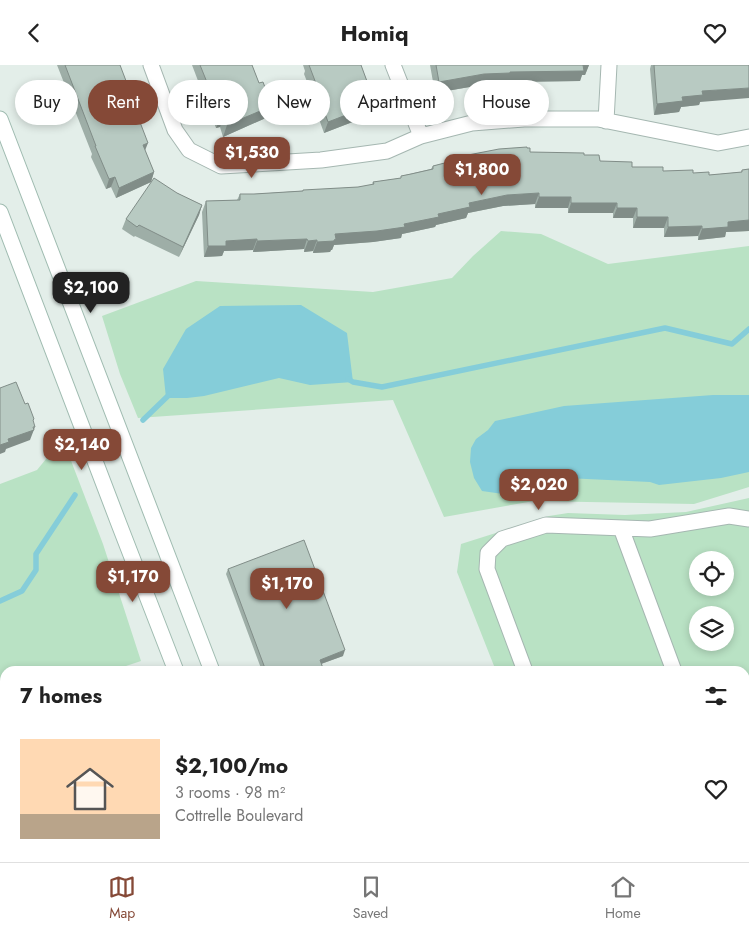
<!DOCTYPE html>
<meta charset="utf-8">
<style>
:root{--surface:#fff;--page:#f2f2f2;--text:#222;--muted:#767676;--line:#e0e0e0;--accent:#854937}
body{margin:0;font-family:Jost,sans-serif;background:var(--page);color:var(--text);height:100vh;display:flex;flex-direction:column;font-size:19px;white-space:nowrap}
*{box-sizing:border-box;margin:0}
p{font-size:16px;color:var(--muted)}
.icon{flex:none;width:28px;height:28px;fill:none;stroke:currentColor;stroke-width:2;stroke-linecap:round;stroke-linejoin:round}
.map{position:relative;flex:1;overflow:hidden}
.sheet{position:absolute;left:0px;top:601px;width:750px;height:196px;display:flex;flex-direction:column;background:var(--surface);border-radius:15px 15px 0 0;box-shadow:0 2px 8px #0003}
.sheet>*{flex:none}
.banner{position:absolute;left:15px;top:15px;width:720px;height:45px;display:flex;gap:10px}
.controls{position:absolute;left:689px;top:486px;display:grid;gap:10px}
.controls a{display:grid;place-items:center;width:45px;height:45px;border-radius:50%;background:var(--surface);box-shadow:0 2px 8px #0003;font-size:25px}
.price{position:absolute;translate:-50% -42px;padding:0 11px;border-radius:10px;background:var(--accent);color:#fff;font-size:16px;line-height:32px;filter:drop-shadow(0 1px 2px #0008)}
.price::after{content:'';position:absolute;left:50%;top:30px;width:15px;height:11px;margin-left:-8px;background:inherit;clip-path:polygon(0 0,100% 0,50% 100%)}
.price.active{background:#222;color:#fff}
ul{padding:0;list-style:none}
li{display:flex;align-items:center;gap:15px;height:125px;padding:0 20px}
li span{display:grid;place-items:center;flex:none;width:140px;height:100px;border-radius:0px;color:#555}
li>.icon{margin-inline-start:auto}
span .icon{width:60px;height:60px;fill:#fffc;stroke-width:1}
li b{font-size:21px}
h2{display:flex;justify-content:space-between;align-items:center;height:60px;padding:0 20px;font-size:21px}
.tag{padding:0 18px;border-radius:22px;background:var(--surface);box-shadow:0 2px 8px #0003;font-size:18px;line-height:45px}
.tag.active{background:var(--accent);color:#fff}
header{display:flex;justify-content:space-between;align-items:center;height:65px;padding:0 20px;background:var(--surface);font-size:22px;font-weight:700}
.dock{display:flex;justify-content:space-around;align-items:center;height:70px;border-top:1px solid var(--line);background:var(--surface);font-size:14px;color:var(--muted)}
.dock a{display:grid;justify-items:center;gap:2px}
.dock .active{color:var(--accent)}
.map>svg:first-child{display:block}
.green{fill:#b9e2c4;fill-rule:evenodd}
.water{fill:#85cdd9}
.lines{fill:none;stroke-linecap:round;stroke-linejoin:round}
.stream{stroke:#85cdd9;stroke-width:5.5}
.minor-casing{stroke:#a5b7b1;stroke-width:17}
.secondary-casing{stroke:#a0bcb1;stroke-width:17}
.minor{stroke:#fff;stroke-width:15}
.secondary{stroke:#fff;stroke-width:15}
.wall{fill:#9eaea7}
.shaded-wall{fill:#818d88}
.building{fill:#b8cac2;stroke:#818d88}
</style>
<header><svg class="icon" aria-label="back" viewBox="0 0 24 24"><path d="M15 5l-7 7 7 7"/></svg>Homiq<svg class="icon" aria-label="heart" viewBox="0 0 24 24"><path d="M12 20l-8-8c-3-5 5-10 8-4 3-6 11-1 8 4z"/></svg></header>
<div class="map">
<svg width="749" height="797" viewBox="0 0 749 797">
<rect width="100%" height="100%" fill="#e3eee9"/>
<path class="green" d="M501,166L541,169L608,199L749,181V422L694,439L534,436L444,452L393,335L138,353L120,309L102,251L196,216L373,227L452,213L473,191Z
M65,380L103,479L141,596L111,606H5V630L0,631V419L37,405L46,394Z
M749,433V761L745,762V606H496L457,507L461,479L549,451L568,448L625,450L686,447ZM698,495H725V522H698ZM698,550H725V578H698Z
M569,793H635L619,797H570Z"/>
<path class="water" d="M301,240L347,268L353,317L310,320L279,313L204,331L187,333H166L163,304L186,264L220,241Z
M713,330H749V407L721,413L659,420L650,417L566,413L533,417L503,429L482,426L474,413L470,397L471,383L476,374L488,365L495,356L564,341Z"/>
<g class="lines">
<path class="stream" d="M348,314L353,317L382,322L665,263L732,279L749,264
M143,355L171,328
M0,536L22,526L36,505V489L75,430"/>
<defs>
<path id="minor" d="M151,0L175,65L189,85L221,101L321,95L387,86L421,71L472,58L524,54H598L718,78L749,72
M393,0L421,71
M606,56L609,0
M621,463L674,606
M525,606L487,504L488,488L502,474L546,460L650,464L729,451L749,454
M745,673L749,672
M0,756L5,755
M79,792L80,797"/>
<path id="secondary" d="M0,54L212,606
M0,147L119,459L176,606
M247,792L249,797
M283,792L285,797
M740,797L749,794"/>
</defs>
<use href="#minor" class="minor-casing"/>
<use href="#secondary" class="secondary-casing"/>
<use href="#minor" class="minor"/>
<use href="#secondary" class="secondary"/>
</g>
<path class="wall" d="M57,0H120L133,38L145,86L154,107L151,117L116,133L111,122L106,124L91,92L92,89Z
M192,0H252L259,18L272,41L268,52L223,72L220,62L216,63Z
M303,0H361L375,38L371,49L368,50V51L324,68L314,40L315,37L304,9L305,6Z
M430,0H589L585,10H582L580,16L507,17V18L481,20L435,28Z
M651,0H749L700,37L699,40L681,42L679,47L654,50L650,4Z
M527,83L530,87L584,90L600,96L632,102L663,106L709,110L741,107L742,105L749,104V166L726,167L725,172L698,175V171L664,172V163H633V153H613V148H568V143H535V139L503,141L468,148L466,153L436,160L435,162L402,169L401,173L373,177L334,180L332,185H331L330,187L313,188V186L304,187V184L253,187V185L224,186L222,191L204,192L202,147L206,136L237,135L240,129H254L358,122L372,120L373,117L401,113V111L431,104L433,101L463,93V91Z
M177,128L202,140L199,150L179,192L135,171L134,172L122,164L126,154Z
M228,504L343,591L321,599L324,606H262L226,509Z
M119,792H179L180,797H121Z
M334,792H406L404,797H336Z"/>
<path class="shaded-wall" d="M583,0H589L585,10H582L580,16L507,17V18L481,20L435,28L439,17L484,9Z
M749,23V33L700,37L699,40L681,42L679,47L654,50L657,39L702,26Z
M375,38L371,49L368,50V51L324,68L328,57Z
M272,41L268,52L223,72L227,60Z
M224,51L220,62L216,63L221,52Z
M148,78L144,88L143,80Z
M154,107L151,117L116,133L119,123Z
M115,112L111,122L106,124L109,114Z
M539,128L535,139L503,141L468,148L466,153L436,160L435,162L402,169L401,173L373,177L334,180L332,185H331L330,187L313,188L317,177L335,169L404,159L438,149L469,138L507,130Z
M539,132H571L568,143H535Z
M571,138H617L613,148H568Z
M202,140L199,150L179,192L183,182Z
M617,143H637L633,153H613Z
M637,152H668L664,163H633Z
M749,155V166L726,167L725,172L698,175L702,164L728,157Z
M702,161L698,171L664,172L668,162Z
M257,174L253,185L224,186L222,191L204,192L208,181L226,176Z
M307,174L304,184L253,187L257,176Z
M317,175L313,186L304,187L308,176Z
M35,362L30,375L6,384L5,387L0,389V380L8,374Z
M345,585L343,591L318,600L320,595Z
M5,702V715L0,716V703Z
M406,792L404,797H388Z"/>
<path class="building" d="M65,0H120L134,37H133L138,52L148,78L143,80L154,107L119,123L115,112L109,114L95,81H96Z
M200,0H252L259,18L263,17L272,41L227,60L224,51L221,52Z
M309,0H361L375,38L372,39V40L328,57L318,29H320Z
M436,0H583L584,6L510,7V8L484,9L439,17Z
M654,0H749V23L702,26L703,30L682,32L683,36L657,39Z
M527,82V83H530V87L584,88V90H599L600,96L632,97V102H663V106L693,105V108L709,107V110L742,107V105L749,104V155L728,157V162L702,164V161L668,162V152H637V143H617V138H571V132H539V128L507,130L469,138L470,142L438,149L439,152L404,159L405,162L377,166L335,169L336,174L334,175V176L317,177V175L308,176L307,174L257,176V174L226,176V181H208L206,136L240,135V129H254L303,126V125L358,122L374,119L373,117L401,113V111L411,109L433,104V101L464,93L463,91L499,84Z
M154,113L177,128L202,140L183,182L139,160L137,162L126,154Z
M16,317L25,339L28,338L34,354L33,355L35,362H33L34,365L8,374L9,377L0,380V323Z
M304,475L345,585L320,595L324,606H266L228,504Z
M5,652V702L0,703V653Z
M0,775H5V792H37L38,797H0Z
M129,792H179L180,797H131Z
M338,792H405L388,797H339Z"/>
</svg>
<div class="controls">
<a><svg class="icon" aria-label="locate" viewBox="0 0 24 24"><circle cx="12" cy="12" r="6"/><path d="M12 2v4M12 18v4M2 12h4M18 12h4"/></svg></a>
<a><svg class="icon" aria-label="layers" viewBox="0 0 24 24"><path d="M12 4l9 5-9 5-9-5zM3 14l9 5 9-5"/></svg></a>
</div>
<b class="price" style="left:252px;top:114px">$1,530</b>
<b class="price" style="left:482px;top:131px">$1,800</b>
<b class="price active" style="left:91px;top:249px">$2,100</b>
<b class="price" style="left:82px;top:406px">$2,140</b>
<b class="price" style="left:539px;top:446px">$2,020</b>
<b class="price" style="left:133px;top:538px">$1,170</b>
<b class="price" style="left:287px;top:545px">$1,170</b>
<div class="banner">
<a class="tag">Buy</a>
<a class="tag active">Rent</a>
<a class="tag">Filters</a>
<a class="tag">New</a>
<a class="tag">Apartment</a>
<a class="tag">House</a>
</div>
<section class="sheet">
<h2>7 homes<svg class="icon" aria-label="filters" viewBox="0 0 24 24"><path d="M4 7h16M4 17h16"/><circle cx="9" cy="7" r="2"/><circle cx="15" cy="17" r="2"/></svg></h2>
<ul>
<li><span style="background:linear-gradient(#ffd9b3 75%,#b9a48a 0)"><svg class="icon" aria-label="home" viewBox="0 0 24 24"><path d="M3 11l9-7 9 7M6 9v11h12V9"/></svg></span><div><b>$2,100/mo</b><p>3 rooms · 98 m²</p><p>Cottrelle Boulevard</p></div><svg class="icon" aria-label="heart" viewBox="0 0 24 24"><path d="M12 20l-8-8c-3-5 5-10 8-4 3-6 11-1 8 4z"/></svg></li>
</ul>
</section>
</div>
<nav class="dock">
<a class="active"><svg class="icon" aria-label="map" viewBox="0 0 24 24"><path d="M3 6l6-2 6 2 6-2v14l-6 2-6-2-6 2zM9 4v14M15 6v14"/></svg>Map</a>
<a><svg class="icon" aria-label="saved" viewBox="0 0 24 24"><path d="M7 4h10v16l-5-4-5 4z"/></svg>Saved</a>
<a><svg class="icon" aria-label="home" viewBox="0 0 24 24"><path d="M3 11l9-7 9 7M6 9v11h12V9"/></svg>Home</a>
</nav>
